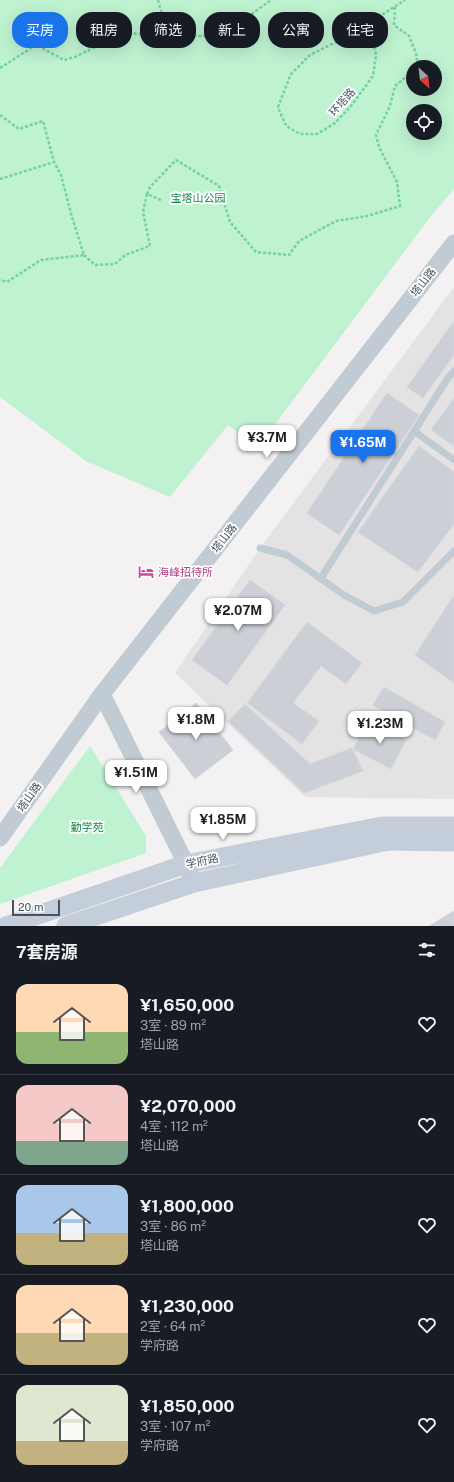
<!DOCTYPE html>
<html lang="zh">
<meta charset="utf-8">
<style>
:root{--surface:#171b24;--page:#242831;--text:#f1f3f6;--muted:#9ea1a6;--line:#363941;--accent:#1a73e8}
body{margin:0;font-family:"Public Sans","Noto Sans SC",sans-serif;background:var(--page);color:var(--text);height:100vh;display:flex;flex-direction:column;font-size:15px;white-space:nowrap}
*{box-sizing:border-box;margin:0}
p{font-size:13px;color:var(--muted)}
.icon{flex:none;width:22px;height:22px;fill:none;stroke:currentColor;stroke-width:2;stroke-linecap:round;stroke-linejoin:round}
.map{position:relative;height:926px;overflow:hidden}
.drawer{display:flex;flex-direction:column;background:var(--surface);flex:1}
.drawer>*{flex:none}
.top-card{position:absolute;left:12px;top:12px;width:430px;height:36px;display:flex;gap:8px}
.needle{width:26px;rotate:153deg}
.tools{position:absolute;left:406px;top:60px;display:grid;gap:8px}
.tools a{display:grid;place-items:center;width:36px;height:36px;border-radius:50%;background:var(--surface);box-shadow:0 4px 16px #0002;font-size:20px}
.scale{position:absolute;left:12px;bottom:10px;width:48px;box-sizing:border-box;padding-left:4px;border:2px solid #475460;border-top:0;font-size:11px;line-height:14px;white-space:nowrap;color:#475460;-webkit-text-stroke:3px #fff;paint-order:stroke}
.price{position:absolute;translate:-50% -34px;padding:0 9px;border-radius:8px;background:#fff;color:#222;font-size:13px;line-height:26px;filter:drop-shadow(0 1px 2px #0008)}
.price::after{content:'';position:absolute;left:50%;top:24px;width:12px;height:9px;margin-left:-6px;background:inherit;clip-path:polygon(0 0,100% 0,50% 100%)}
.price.selected{background:var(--accent);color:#fff}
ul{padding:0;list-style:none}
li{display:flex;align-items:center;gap:12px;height:100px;padding:0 16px}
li+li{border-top:1px solid var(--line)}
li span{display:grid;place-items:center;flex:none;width:112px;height:80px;border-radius:12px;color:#555}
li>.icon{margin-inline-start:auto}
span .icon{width:48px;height:48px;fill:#fffc;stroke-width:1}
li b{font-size:17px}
h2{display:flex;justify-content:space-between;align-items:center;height:48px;padding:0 16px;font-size:17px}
.chip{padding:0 14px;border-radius:16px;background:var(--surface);box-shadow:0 4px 16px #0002;font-size:14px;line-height:36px}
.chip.selected{background:var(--accent);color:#fff}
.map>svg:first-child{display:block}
.education{fill:#e4e2e3}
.green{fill:#bef2d1;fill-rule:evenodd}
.building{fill:#ccd0d6;stroke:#d4d7dc}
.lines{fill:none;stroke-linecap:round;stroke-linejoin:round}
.path{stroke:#73d2a2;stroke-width:2.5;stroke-dasharray:3 2;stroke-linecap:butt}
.service{stroke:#c1cbd3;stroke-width:7}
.tertiary{stroke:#c1cbd3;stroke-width:17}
.secondary{stroke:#c3ceda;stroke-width:19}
.labels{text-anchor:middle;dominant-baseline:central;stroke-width:3.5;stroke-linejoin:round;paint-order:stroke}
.street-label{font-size:11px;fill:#475460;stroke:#fff}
.park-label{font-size:11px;fill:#12874b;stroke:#fff}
.hotel-label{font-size:11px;fill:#b23c85;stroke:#fff;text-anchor:start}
</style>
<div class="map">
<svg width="454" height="926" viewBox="0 0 454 926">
<rect width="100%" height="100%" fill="#f3f1f1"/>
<path class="education" d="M454,287V799L305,797L175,673L260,548Z"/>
<path class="green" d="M0,0H454V189L431,216L258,447L228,425L170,497L86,461L0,397ZM413,67H435V89H413ZM413,111H435V133H413Z
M90,746L146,836V853L0,904V868Z"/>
<path class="building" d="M454,321V355L423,398L407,387Z
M387,393L419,415L339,535L307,513Z
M454,398V446L431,430Z
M419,446L454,472V524L418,572L358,532Z
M250,580L285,605L227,685L192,660Z
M454,595V683L415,655Z
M307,622L362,663L346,684L321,666L293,703L319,721L302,744L247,703Z
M384,687L445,722L435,740L373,705Z
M196,703L233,750L195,779L159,732Z
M245,704L310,764L352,748L363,771L304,793L228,721Z
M369,721L406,740L391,769L353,749Z
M454,911V926H429Z"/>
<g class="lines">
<path class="path" d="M158,0L168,36
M395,7L394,25L409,36L416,53L418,66L417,67
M372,36L334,43L310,55L291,74L278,107L286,126L300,134H317L335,123L351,106L373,76L376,55L372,36L374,20L405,0
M0,68L36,45L64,60L75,57L124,33L175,36H221L271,0
M0,115L19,129L43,121L54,162L61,175L72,217L84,255L41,260L7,282L0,280
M0,179L54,162
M161,200L147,194L150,187L176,160L219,186L230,222L256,252L289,255L299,241L336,221L367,216L400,206L397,182L379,147L376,135L390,106L395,86L413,71
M84,255L95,265L115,264L125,255L150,246L143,212L147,194"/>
<path class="service" d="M414,431L454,460
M260,548L287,555L344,595L374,611L403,602L454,551
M321,578L446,381L454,371"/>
<path class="tertiary" d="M102,694L186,864L194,883
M0,838L102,694L454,243"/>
<path class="secondary" d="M6,926L186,864L382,826H454
M66,926L194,883L388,841L454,842"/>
</g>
<defs>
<symbol id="hotel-bare" viewBox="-9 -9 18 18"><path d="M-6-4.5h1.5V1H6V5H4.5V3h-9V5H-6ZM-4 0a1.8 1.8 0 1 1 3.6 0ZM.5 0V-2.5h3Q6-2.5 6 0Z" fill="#d1479c" stroke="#fff" stroke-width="2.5" paint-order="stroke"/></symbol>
</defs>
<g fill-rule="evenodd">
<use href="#hotel-bare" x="135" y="561" width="22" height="22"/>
</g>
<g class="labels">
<g class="street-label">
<text transform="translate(342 102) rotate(-49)">环塔路</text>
<text transform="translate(423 282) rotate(-52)">塔山路</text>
<text transform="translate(224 538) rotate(-52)">塔山路</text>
<text transform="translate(29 797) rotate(-55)">塔山路</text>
<text transform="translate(202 861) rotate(-12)">学府路</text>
</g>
<g class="park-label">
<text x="198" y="198">宝塔山公园</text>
<text x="87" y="827">勤学苑</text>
</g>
<g class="hotel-label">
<text x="158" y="572">海峰招待所</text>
</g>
</g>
</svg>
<div class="tools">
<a><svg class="needle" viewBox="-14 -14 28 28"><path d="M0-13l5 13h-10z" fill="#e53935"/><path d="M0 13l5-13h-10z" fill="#9ea1a6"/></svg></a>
<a><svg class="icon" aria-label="locate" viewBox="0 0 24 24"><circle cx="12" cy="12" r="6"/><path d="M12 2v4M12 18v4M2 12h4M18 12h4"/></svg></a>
</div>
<div class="scale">20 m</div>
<b class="price" style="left:267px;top:459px">¥3.7M</b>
<b class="price selected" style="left:363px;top:464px">¥1.65M</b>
<b class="price" style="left:238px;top:632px">¥2.07M</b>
<b class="price" style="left:196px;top:741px">¥1.8M</b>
<b class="price" style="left:380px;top:745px">¥1.23M</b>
<b class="price" style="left:136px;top:794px">¥1.51M</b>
<b class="price" style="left:223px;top:841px">¥1.85M</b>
<div class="top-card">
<a class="chip selected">买房</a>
<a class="chip">租房</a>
<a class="chip">筛选</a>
<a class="chip">新上</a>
<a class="chip">公寓</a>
<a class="chip">住宅</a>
</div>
</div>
<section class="drawer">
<h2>7套房源<svg class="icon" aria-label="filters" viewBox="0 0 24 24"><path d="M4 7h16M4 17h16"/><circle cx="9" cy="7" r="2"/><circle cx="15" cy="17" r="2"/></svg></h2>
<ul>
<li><span style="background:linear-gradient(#ffd9b3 60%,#8fb573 0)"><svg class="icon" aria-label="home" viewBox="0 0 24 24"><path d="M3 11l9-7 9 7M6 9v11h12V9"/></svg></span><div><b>¥1,650,000</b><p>3室 · 89 m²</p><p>塔山路</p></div><svg class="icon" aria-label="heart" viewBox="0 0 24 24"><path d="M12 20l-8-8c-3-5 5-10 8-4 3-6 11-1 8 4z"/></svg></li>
<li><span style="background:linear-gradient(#f6c9c9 70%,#7fa58c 0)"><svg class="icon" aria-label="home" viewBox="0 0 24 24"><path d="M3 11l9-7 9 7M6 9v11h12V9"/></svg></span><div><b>¥2,070,000</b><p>4室 · 112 m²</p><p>塔山路</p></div><svg class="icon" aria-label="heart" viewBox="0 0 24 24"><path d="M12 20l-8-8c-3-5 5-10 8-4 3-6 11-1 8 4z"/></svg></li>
<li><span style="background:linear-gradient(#a9c7e8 60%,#c2b280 0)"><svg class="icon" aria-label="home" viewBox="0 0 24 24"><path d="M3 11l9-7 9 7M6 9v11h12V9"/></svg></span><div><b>¥1,800,000</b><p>3室 · 86 m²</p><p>塔山路</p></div><svg class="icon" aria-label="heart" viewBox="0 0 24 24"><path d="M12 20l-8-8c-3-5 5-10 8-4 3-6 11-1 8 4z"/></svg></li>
<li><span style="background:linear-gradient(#ffd9b3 60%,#c2b280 0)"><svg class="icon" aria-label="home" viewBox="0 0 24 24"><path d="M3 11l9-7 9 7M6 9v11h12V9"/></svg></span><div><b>¥1,230,000</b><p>2室 · 64 m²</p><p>学府路</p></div><svg class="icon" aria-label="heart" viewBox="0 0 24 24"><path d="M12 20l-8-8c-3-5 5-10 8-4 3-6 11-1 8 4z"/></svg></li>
<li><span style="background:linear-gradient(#dfe7d0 70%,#c2b280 0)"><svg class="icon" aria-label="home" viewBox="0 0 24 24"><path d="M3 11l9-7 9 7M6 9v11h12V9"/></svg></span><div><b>¥1,850,000</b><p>3室 · 107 m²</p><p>学府路</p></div><svg class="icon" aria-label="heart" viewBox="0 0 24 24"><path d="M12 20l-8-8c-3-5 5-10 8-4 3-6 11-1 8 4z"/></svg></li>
</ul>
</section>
